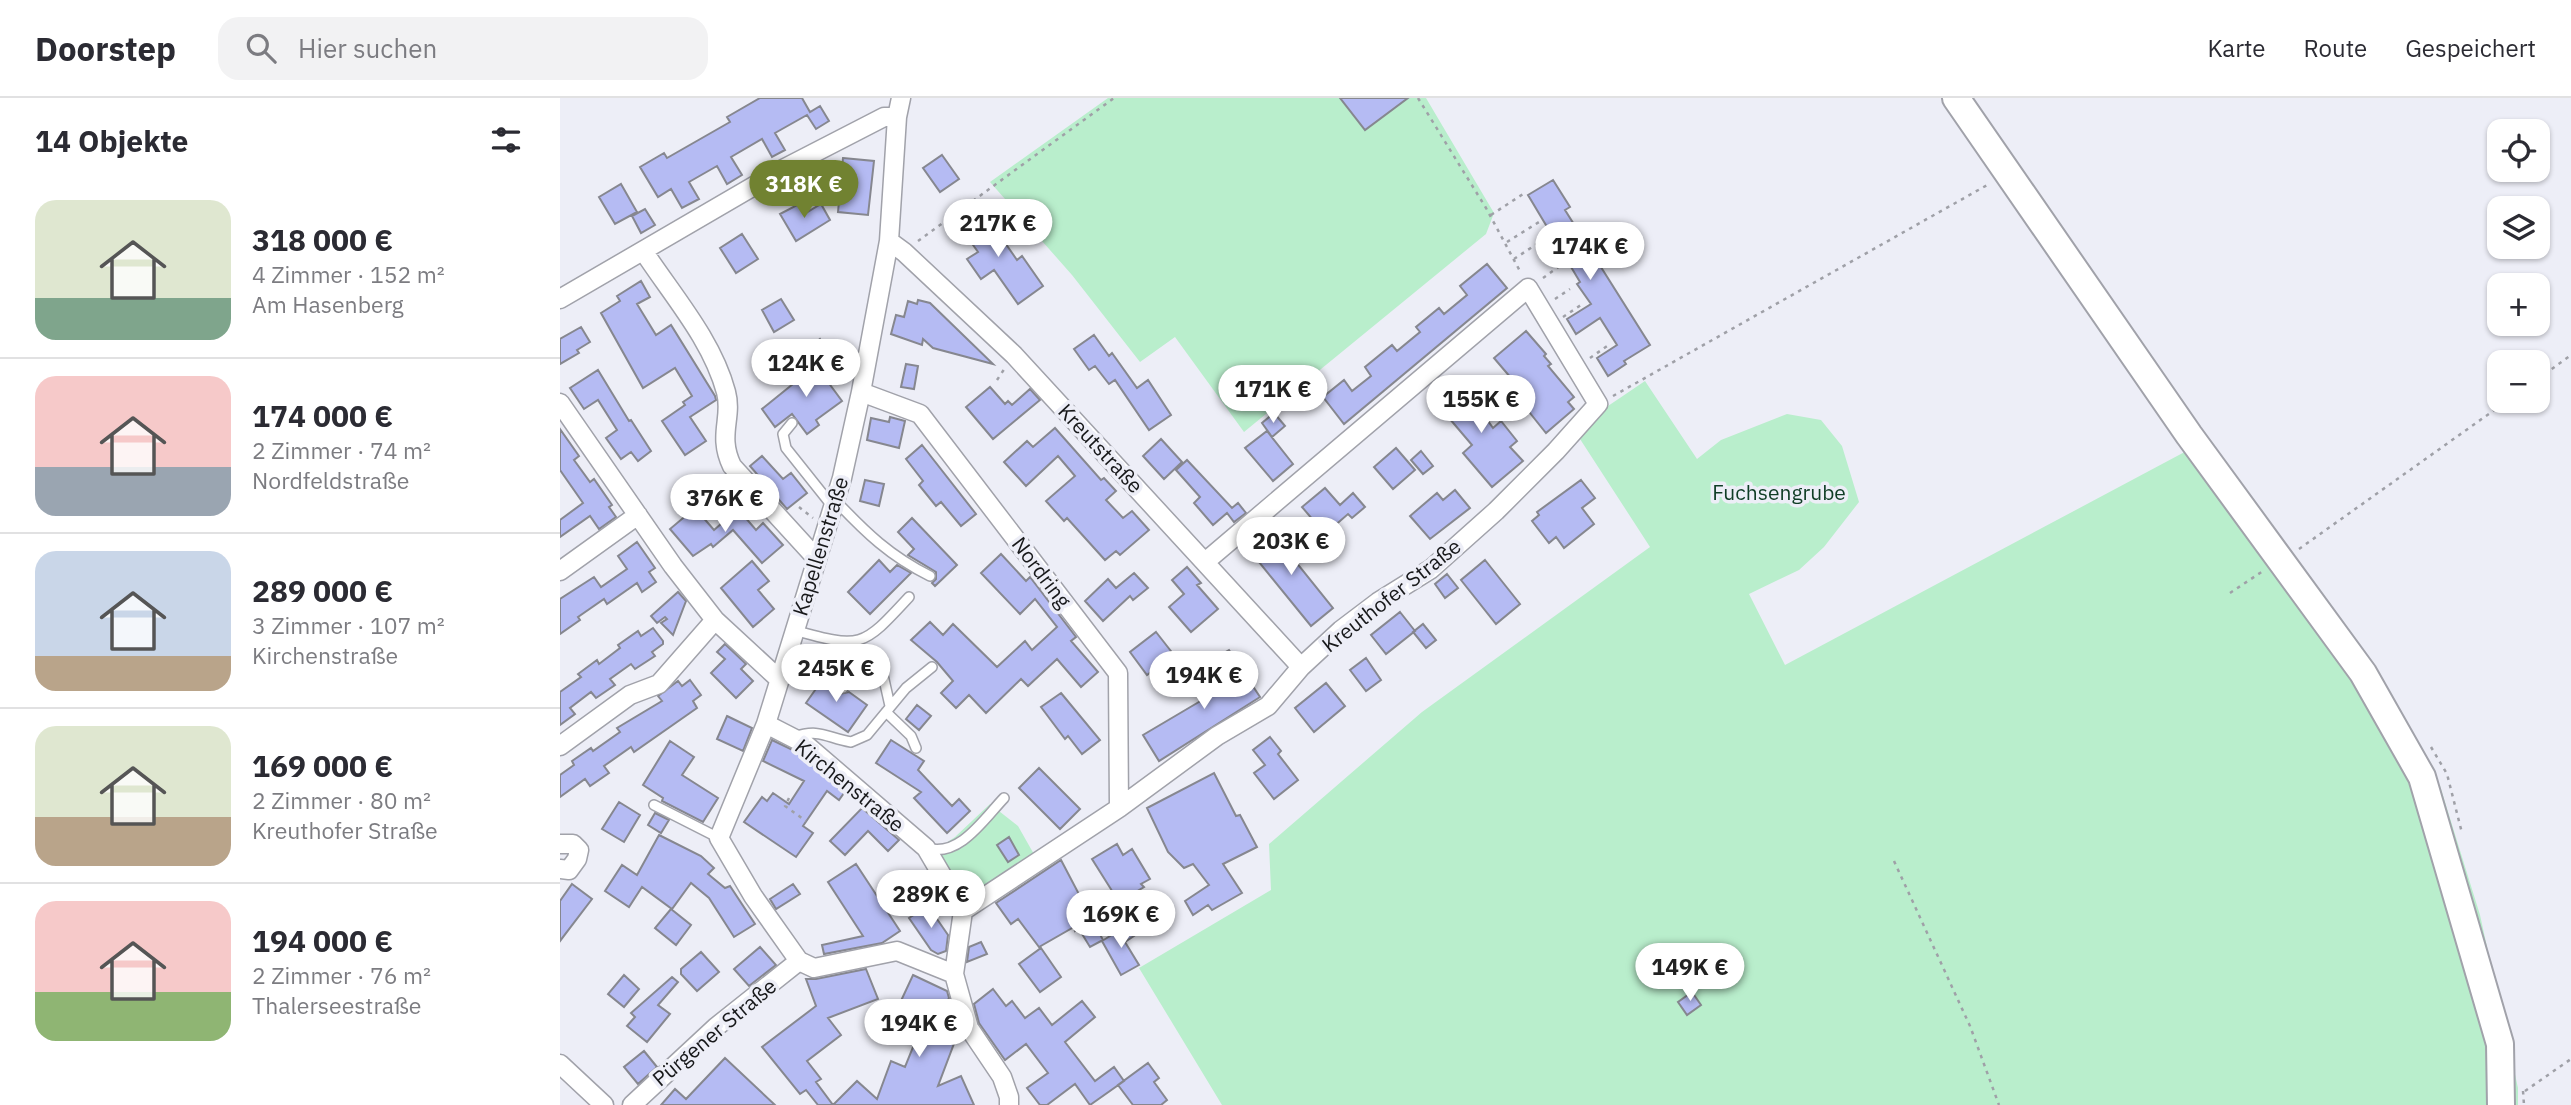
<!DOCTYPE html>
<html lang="de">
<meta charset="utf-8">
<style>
:root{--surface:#fff;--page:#f2f2f3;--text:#2b2b33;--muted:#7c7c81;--line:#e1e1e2;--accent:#718231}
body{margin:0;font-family:"IBM Plex Sans",sans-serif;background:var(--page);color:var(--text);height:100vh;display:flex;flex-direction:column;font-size:26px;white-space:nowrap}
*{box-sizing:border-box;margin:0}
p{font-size:23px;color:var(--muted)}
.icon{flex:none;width:38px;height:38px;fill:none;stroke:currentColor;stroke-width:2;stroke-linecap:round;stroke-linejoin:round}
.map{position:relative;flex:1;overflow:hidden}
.details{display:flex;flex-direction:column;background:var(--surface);width:560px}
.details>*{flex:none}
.controls{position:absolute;left:1927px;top:21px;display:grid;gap:14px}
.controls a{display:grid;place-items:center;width:63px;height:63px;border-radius:14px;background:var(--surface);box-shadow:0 2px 5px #0004;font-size:35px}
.price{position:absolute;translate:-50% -60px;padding:0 16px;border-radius:24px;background:#fff;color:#222;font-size:23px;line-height:46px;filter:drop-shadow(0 2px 4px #0008)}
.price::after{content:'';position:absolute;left:50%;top:42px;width:21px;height:16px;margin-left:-10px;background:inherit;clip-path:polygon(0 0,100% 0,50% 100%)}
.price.selected{background:var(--accent);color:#fff}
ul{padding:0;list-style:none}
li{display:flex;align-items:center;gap:21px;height:175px;padding:0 35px}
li+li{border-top:2px solid var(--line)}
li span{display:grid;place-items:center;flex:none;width:196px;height:140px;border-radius:21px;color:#555}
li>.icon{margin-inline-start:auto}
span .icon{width:84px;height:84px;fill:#fffc;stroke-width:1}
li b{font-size:30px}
h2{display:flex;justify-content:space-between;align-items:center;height:84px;padding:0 35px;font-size:30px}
header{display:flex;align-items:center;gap:42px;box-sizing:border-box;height:98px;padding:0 35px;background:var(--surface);border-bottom:2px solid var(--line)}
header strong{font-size:33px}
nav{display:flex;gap:38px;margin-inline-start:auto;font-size:24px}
.search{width:490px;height:63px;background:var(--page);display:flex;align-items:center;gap:18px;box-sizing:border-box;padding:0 24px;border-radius:21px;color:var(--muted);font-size:26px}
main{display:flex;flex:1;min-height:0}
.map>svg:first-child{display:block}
.green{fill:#b9eecc}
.building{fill:#b5bbf3;stroke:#86878f;stroke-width:2}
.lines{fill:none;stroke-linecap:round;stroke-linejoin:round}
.lane-casing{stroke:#a1a2aa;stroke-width:12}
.street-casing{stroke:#a1a2aa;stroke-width:21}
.secondary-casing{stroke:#a1a2aa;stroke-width:30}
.path{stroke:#9fa0a7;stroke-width:2.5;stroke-dasharray:3.5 5;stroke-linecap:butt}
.lane{stroke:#fff;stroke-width:9}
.street{stroke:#fff;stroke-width:18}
.secondary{stroke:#fff;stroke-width:26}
.labels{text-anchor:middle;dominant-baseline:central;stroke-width:7;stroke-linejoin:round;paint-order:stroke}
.street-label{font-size:21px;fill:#17181a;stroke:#edeef7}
.park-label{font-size:21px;fill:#0f3d25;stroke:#edeef7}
</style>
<header>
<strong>Doorstep</strong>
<div class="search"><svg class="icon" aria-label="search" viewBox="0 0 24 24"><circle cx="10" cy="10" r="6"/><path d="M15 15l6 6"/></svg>Hier suchen</div>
<nav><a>Karte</a><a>Route</a><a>Gespeichert</a></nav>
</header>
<main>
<section class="details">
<h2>14 Objekte<svg class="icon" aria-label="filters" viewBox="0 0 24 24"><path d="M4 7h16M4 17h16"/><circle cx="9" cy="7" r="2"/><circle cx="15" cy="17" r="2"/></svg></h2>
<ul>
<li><span style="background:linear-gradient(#dfe7d0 70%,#7fa58c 0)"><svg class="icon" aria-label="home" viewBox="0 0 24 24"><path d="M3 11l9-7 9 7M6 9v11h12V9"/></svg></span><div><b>318 000 €</b><p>4 Zimmer · 152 m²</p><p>Am Hasenberg</p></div></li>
<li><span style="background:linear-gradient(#f6c9c9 65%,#9aa5b1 0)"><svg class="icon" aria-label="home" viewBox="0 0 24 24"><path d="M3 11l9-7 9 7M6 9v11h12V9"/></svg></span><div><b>174 000 €</b><p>2 Zimmer · 74 m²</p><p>Nordfeldstraße</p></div></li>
<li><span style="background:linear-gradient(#c9d6e8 75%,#b9a48a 0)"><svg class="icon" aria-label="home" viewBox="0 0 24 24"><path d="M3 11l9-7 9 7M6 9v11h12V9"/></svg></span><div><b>289 000 €</b><p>3 Zimmer · 107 m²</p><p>Kirchenstraße</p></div></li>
<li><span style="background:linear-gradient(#dfe7d0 65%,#b9a48a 0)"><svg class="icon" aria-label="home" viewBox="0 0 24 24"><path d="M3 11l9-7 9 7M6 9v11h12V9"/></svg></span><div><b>169 000 €</b><p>2 Zimmer · 80 m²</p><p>Kreuthofer Straße</p></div></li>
<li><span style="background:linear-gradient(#f6c9c9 65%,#8fb573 0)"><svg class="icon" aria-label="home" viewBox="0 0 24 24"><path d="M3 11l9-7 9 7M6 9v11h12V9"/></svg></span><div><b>194 000 €</b><p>2 Zimmer · 76 m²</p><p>Thalerseestraße</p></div></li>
</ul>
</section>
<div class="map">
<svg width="2011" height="1007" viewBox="0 0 2011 1007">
<rect width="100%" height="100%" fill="#edeef7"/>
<path class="green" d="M548,0H866L934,115L926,136L684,334L615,239L580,264L512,177L430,84Z
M1085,283L1137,361L1161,342L1227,316L1261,322L1282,348L1299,404L1264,449L1239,472L1189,496L1225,567L1649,341L1808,560L1880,688L1920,817L1958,990V1007H662L579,870L711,792L709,746L862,614L1090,449L1020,341L1048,308Z
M430,706L458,728L475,758L423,793L398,797L378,761L380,749L395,739Z"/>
<path class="building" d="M200,0H242L250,14L260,8L269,23L256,31L247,17L215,35L225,52L212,59L202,41L171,59L182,77L167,86L157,68L129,84L139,101L122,110L111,91L98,99L80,69L104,55L107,60L170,24L167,19Z
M780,0H848L805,32Z
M382,57L399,81L380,94L363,70Z
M283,60L314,63L308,117L278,114Z
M993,82L1010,109L1005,112L1090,247L1064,263L1066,266L1048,278L1037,260L1057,247L1040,220L1016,236L1007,221L1031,206L1017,186L1020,184L968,97Z
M61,86L77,114L55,126L39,99Z
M239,106L244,116L261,106L270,122L236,143L220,116Z
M85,111L95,127L81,135L72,118Z
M412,111L427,133L434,129L457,162L462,158L483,188L458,206L434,172L421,181L407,161L418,154L396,123Z
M182,136L198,161L176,175L160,150Z
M927,166L947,190L784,326L763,299L784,282L792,293L811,278L805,269L832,247L837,253L860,234L856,229L879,210L884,216L907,197L900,188Z
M81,183L90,199L77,206L96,237L111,227L155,298L156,302L130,319L146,343L125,357L102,323L125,307L123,304L132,298L115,270L83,290L41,215L60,203L57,198Z
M221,201L234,222L214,234L202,212Z
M358,202L370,205L433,266L373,250L363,241L362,247L331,236L336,217L344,219L348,203L357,206Z
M21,229L30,244L17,252L19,255L0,266V241Z
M966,233L986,256L984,258L991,266L988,268L1014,299L1008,304L1014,311L986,335L962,305L968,300L934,260Z
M534,237L549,258L552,255L577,290L588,282L611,317L589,332L555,282L549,286L535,268L529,272L514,251Z
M260,241L271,256L261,263L250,249Z
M264,261L277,278L268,284L282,303L256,322L259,327L247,336L232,316L215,329L202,311Z
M346,266L358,268L354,291L341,289Z
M38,272L69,323L71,322L91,353L78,363L71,354L61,361L46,340L57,332L38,302L24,311L10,290Z
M909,280L920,293L912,300L933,330L941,323L957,343L950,349L963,363L932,389L903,355L912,347L878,307Z
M430,289L445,306L448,303L452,307L470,291L480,302L433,341L406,309Z
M714,315L725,328L712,339L702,325Z
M330,319L345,323L339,350L307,342L311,320L329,324Z
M495,330L541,382L544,380L556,393L546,402L563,420L572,413L589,432L560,457L556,453L545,462L507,420L504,423L486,403L515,378L498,358L466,388L444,364L467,343L473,349Z
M0,331L19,358L14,362L30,384L34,381L52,407L49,409L56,419L39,431L30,418L0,439V422L23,405L0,372Z
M707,333L733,366L713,383L685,350Z
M601,341L622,364L604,381L583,358Z
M362,347L416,416L401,428L381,404L376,408L359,387L363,383L346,361Z
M836,350L855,372L833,391L814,369Z
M861,353L873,368L863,376L851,362Z
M202,358L223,381L231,375L247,395L227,411L190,368Z
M627,362L672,410L678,405L686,415L674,424L667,415L653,427L634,405L640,399L616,372Z
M305,382L324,386L319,408L300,403Z
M1021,382L1035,400L1022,410L1034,426L1004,450L996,439L989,445L972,423L979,417L977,414Z
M765,390L780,407L793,395L805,409L792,420L788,416L765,436L742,409Z
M895,392L910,410L870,441L850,418L877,395L883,402Z
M135,410L154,432L178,411L196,432L203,425L223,447L202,465L173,432L153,449L151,446L133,458L110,431Z
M352,420L397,467L375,488L372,485L376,481V474L348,457L354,451L338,434Z
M721,428L731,442L723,448L773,510L751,528L690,453Z
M77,444L95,470L89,474L96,484L82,494L77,485L47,506L44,501L18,519L20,522L0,536V501L34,479L41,489L67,471L58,458Z
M441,456L466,483L470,479L516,539L511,543L538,574L521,589L497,561L468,588L461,581L426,615L409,597L396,610L381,595L393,583L377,564L351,542L370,524L383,537L393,526L437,569L465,543L472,552L497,529L475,501L460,516L421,475Z
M319,462L330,474L337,467L351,475L310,516L288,494Z
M925,462L960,506L936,526L901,482Z
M192,463L209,483L198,492L214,511L193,529L161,490Z
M627,469L641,485L637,487L658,511L631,534L609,509L624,496L612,482Z
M574,475L588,490L573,502L570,498L543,523L525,503L548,481L556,490Z
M887,476L898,490L885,500L875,486Z
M118,494L126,503L113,537L101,525L107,521L105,519L97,525L91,518Z
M840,514L855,533L826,556L811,537Z
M863,526L876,542L866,550L853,534Z
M93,530L103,543V546L92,554L95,558L75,571L71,566L50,581L55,587L36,600L31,594L10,610L15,616L0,627V594L21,579L18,576L37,562L39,566L60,550L58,547L78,533L81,538Z
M596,534L614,557L587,577L570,554Z
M165,546L186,566L181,571L193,583L176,600L151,575L165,561L157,554Z
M669,552L700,599L599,663L583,637L671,585L655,560Z
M806,560L821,582L806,593L790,572Z
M265,578L277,586L279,596L289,594L307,607L288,634L246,605Z
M130,582L141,597L133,603L137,610L74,654L71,649L44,668L49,675L30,688L25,681L0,699V677L14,667L12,663L31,650L33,653L60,634L57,630L102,603L98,598L118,583L122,588Z
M766,585L785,608L754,634L735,610Z
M501,595L540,642L522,656L508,638L505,641L481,609Z
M357,607L371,618L359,632L346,621Z
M167,618L192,630L183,653L157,641Z
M710,639L721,653L718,656L738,682L714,701L694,675L705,667L693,652Z
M212,642L239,655L284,695L279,702L267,693L243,728L253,735L236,759L184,724L202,699L207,703L213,695L229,706L244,683L203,663Z
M331,642L364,663L358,672L392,708L399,701L410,713L387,735L354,700L361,694L316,665Z
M110,643L134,659L122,677L158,700L143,724L102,703L103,700L83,687Z
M479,670L520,711L500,731L459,690Z
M654,675L676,718L680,717L697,749L663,766L682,795L652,812L648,807L633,817L625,803L649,787L633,766L624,770L608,754L587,710Z
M59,704L80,717L64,744L42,731Z
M302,710L339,742L328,753L308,733L285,757L270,743Z
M95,715L109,722L101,735L88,727Z
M99,737L141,758L154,770L148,776L165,790L170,788L195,826L174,839L149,800L131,785L112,811L82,789L69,809L45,793L62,767L77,777Z
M449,739L459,757L448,764L437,747Z
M557,746L563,757L572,751L590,781L581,786L584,789L559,804L532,761Z
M501,762L543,842L530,849L519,831L515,833L514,829L479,849L458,821L451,826L436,805Z
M296,766L340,833L322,845L264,856L262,847L303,838L268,784Z
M12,786L32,801L0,843V803Z
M233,786L240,796L216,811L210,801Z
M368,808L388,837L386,853L378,856L371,852L349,820Z
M111,811L131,827L116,847L95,830Z
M568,827L574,838L565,844L579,867L561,877L542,843Z
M421,844L427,856L407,864L409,849Z
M200,849L216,867L189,888L174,871Z
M481,850L501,879L480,894L459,866Z
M141,854L159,874L137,893L121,876V871Z
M306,871L318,901L268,920L281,937L247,963L261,981L256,984L273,1007H258L246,992L240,996L202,949L256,908L246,881H256Z
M64,877L79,891L64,909L48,896Z
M353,877L387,893L389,900L371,938L383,929L398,935L378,988L401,978L414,1007H273L297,983L317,1001L331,963L345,969L362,927L339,915L343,907L340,905Z
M112,879L118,884L98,907L110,916L87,944L67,928L75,919L71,915Z
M433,891L446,908L452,903L465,920L479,910L492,927L522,903L535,919L505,944L535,983L554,969L564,983L530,1007L515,986L487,1007H480L467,990L488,975L466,946L445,962L419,925L414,906Z
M1132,894L1141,907L1127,917L1118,904Z
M84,953L97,969L78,986L64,969Z
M165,960L215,1007H101L115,991L126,1001Z
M588,965L599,980L594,984L607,1002L601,1007H573L558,987Z"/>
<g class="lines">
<defs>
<path id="lane" d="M232,325L223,336L226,350L273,409
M275,402C306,435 330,458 370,478
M234,532C301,551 302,550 349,499
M294,545L323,577L330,608
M283,590L307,557
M326,614L351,638L356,650
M234,639C260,630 267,640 291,644L307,637L346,590L372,569
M94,707L159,740
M367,750C399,760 424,721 444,700"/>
<path id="street" d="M329,143L344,154L454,257L741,569
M84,154C113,198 152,242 166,294C173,320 157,337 172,368L256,460
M0,201L223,71L324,19H337
M301,294L360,316L558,575L559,710
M0,305L113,468L155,522L220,582
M0,473L78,417
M206,626L245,646L366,750L403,813L394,876L409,930L442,979L449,999V1007
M0,648L70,597L99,586L155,522
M0,746H13L19,752L17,761L9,772L0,771
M403,813L559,710L657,638L708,608L741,569L781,532L818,504L871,471L936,413L996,353L1038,306L968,190L645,464
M239,863L193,798L159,740L206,626L282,380L301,294L329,143L337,19L341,0
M239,863L254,870L337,853L394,876
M0,966L44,1007
M72,1007L156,929L239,863"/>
<path id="secondary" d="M1396,0L1629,337L1803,575L1862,679L1940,946L1941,1007"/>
</defs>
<use href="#lane" class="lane-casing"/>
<use href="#street" class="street-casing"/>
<use href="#secondary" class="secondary-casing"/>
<path class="path" d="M858,0L926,110L961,175
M931,117L963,96
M358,143L554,0
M947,144L979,124
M954,161L989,138
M983,180L1004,165
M995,201L1010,191
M1003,219L1024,205
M1030,260L1050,246
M1978,281L2011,257
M437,282L445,270
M1053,298L1429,86
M239,409L253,420
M1739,451L1947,303
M1670,495L1703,473
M1871,649L1887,676L1902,735
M229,700L225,708L246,723
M1334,763L1410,928L1439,1007
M1963,993L1964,1007
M1965,993L2011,961"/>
<use href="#lane" class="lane"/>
<use href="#street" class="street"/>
<use href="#secondary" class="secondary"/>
</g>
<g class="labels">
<g class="street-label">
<text transform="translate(541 350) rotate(47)">Kreutstraße</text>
<text transform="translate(260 448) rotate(-73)">Kapellenstraße</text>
<text transform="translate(482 474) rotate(53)">Nordring</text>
<text transform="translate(831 497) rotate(-38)">Kreuthofer Straße</text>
<text transform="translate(290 687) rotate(39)">Kirchenstraße</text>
<text transform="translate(154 934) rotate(-40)">Pürgener Straße</text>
</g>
<g class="park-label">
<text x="1219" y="394">Fuchsengrube</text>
</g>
</g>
</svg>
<div class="controls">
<a><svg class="icon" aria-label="locate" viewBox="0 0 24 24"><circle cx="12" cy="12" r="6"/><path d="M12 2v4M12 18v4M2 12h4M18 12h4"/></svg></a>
<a><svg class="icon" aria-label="layers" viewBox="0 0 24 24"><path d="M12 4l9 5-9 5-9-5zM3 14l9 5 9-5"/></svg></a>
<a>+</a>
<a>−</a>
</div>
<b class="price selected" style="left:244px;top:122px">318K €</b>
<b class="price" style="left:438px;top:161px">217K €</b>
<b class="price" style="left:1030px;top:184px">174K €</b>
<b class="price" style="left:246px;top:301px">124K €</b>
<b class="price" style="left:713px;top:327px">171K €</b>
<b class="price" style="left:921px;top:337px">155K €</b>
<b class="price" style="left:165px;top:436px">376K €</b>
<b class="price" style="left:731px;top:479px">203K €</b>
<b class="price" style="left:276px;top:606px">245K €</b>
<b class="price" style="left:644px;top:613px">194K €</b>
<b class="price" style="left:371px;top:832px">289K €</b>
<b class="price" style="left:561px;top:852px">169K €</b>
<b class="price" style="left:1130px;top:905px">149K €</b>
<b class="price" style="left:359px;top:961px">194K €</b>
</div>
</main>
